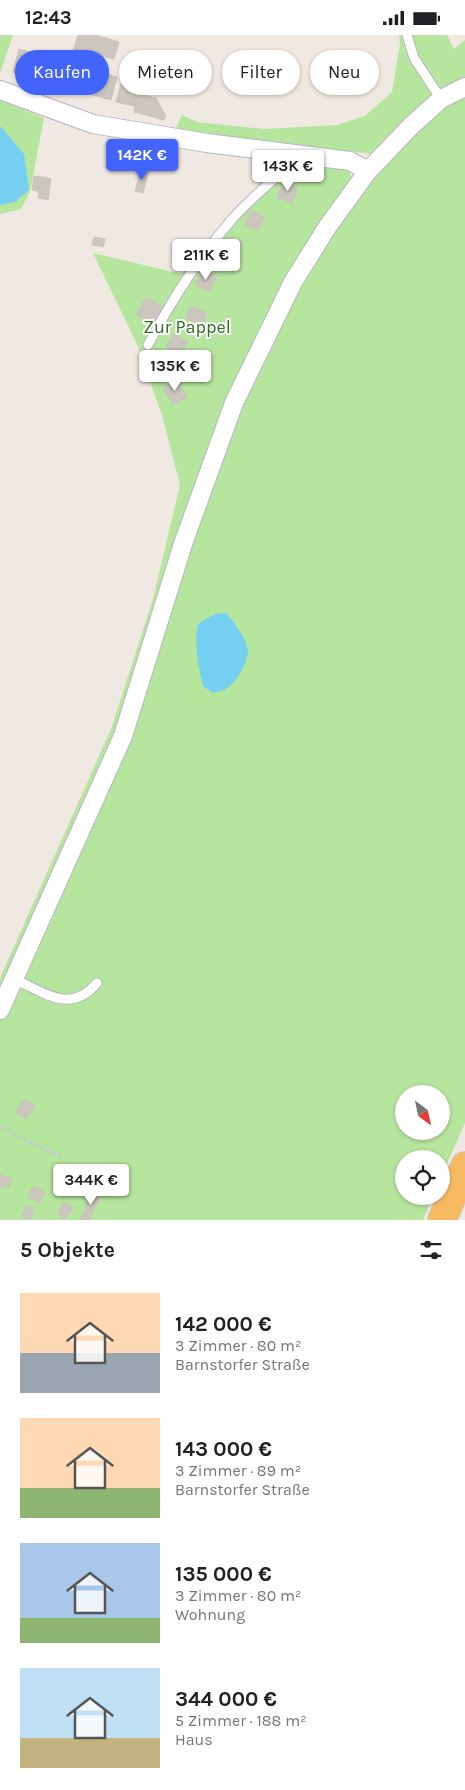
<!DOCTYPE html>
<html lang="de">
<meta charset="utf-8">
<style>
:root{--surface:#fff;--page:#f6f6f6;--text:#202124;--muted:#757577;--accent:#4264fb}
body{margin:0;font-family:Karla,sans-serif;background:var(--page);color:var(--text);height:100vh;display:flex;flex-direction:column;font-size:19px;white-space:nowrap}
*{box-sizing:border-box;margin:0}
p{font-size:16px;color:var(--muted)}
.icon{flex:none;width:28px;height:28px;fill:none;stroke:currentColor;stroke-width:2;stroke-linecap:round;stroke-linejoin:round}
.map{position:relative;height:1185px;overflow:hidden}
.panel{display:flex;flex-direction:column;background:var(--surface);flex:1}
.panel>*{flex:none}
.guide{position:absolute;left:15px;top:15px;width:435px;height:45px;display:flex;gap:10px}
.needle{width:32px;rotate:147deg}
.buttons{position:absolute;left:395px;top:1050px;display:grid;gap:10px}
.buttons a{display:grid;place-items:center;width:55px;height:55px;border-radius:50%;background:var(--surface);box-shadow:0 1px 4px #0004;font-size:25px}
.price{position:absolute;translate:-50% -42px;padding:0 11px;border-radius:5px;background:#fff;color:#222;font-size:16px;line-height:32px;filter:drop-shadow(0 1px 2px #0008)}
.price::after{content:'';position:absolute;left:50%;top:30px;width:15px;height:11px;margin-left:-8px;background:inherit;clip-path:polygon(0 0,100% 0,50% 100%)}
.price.active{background:var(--accent);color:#fff}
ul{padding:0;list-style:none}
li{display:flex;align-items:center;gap:15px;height:125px;padding:0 20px}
li span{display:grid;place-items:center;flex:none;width:140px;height:100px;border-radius:0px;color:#555}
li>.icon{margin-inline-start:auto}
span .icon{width:60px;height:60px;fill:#fffc;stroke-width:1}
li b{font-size:21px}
h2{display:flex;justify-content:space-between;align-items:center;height:60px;padding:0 20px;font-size:21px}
.chip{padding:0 18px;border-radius:22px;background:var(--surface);box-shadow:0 1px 4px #0004;font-size:18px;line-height:45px}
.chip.active{background:var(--accent);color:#fff}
.status{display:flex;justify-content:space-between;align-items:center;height:35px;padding:0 25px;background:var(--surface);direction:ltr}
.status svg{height:14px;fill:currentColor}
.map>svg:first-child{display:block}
.green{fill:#b6e59e;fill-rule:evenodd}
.water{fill:#75cff0}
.building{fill:#cbc7bf;stroke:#cbc5ba}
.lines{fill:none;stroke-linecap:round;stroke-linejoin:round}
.service-casing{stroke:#b4b7c1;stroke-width:11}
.minor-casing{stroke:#b4b7c1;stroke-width:20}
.trunk-casing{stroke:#c9c9c9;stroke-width:30}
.path{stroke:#c9c9c9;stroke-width:3;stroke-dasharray:4 2.5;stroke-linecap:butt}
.service{stroke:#fff;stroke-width:9}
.minor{stroke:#fff;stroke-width:18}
.trunk{stroke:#f8ba60;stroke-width:28}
.labels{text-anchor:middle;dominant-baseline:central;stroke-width:4;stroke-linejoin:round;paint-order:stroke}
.park-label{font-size:18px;fill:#2c6e1b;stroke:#fff}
</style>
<div class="status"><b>12:43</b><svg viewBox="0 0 49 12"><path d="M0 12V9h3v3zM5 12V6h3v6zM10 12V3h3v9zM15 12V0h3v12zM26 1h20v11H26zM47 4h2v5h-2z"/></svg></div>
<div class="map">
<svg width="465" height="1185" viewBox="0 0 465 1185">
<rect width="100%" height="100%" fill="#efe9e1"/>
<path class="green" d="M0,0H13L0,38Z
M399,0H447L454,14L465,5V1088L441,1142V1124H404V1161H433L423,1185H0V943L111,694L153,564L180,450L162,380L136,307L93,218L182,239L231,180L293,128L336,130L348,132L352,145L373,119L174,97L182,80L197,87L264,94L337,90L365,81L392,57L400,9ZM404,1059H441V1096H404Z
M0,65L44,83L30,157L21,174L0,179Z"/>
<path class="water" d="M0,91L24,119L29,155L15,167L0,170Z
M226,578C233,586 247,604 248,615C248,628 236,649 224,655C221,656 216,657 213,658L203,651C198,631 194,610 198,589L215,579Z"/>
<path class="building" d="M78,0H95L119,7L114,24L74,14Z
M19,14L44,21L38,44L13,37Z
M74,14L85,17L81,31L70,28Z
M44,21L70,28L63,52L38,44Z
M70,28L117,42L111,65L63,52Z
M123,42L139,47L137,54L143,57V60L156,63L166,81L164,85L134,77L135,71L116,67Z
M141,134L149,136L143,158L135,156Z
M34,141L42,142L40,157L32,155Z
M42,142L51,144L48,165L38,163Z
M283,147L298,153L292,168L277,162Z
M251,175L264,182L258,196L244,190Z
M94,202L105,204L103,212L92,210Z
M228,202L242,207L236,223L222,218Z
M202,235L217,241L210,256L195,250Z
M146,262L164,272L154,289L136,280Z
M190,271L207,277L202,290L186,284Z
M173,299L188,306L181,320L166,313Z
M177,345L187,362L173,370L163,353Z
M24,1064L35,1071L26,1084L15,1076Z
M0,1139L12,1144L9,1152L3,1150L2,1153H0Z
M33,1151L45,1157L40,1168L28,1162Z
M94,1156L101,1159L89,1185H80Z
M64,1167L73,1172L66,1184L57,1179Z
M26,1171L34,1174L30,1185L22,1182Z"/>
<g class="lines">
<defs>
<path id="service" d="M407,0L414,23L441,64
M148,310C172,264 199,222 233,183C254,160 278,141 300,120
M14,944C44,957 70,980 97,948"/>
<path id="minor" d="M0,55L93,89L207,108L350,126L368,136
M0,975L123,701L184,506L234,368L293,247L328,191L368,136L411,91L441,64L465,52"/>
<path id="trunk" d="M442,1185L465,1131"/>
</defs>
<use href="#service" class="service-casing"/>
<use href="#minor" class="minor-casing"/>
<use href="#trunk" class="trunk-casing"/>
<path class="path" d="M0,1092L61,1122"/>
<use href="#service" class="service"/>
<use href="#minor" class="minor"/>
<use href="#trunk" class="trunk"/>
</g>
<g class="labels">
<g class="park-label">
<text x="187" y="292">Zur Pappel</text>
</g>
</g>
</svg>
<div class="buttons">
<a><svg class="needle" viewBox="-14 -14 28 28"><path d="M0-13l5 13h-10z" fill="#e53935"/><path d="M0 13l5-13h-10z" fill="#757577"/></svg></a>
<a><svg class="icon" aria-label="locate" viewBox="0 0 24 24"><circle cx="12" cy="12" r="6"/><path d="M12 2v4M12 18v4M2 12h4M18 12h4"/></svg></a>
</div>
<b class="price active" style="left:142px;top:146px">142K €</b>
<b class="price" style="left:288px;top:157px">143K €</b>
<b class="price" style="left:206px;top:246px">211K €</b>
<b class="price" style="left:175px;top:357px">135K €</b>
<b class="price" style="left:91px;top:1171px">344K €</b>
<div class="guide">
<a class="chip active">Kaufen</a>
<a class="chip">Mieten</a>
<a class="chip">Filter</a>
<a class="chip">Neu</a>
</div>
</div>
<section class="panel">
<h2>5 Objekte<svg class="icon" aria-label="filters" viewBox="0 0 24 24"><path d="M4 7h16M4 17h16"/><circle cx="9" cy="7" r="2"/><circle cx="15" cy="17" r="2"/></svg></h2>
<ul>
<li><span style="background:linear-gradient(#ffd9b3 60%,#9aa5b1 0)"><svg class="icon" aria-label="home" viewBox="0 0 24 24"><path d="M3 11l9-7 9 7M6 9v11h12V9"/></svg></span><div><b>142 000 €</b><p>3 Zimmer · 80 m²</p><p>Barnstorfer Straße</p></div></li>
<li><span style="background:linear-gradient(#ffd9b3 70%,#8fb573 0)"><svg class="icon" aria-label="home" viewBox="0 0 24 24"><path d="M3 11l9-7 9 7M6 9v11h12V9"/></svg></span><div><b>143 000 €</b><p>3 Zimmer · 89 m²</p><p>Barnstorfer Straße</p></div></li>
<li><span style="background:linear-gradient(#a9c7e8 75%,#8fb573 0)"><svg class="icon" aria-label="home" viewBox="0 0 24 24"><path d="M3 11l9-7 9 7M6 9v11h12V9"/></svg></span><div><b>135 000 €</b><p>3 Zimmer · 80 m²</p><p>Wohnung</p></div></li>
<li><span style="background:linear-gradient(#bfe0f5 70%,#c2b280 0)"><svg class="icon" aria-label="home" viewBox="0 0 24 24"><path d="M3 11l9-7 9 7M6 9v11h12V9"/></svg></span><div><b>344 000 €</b><p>5 Zimmer · 188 m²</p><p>Haus</p></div></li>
</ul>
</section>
